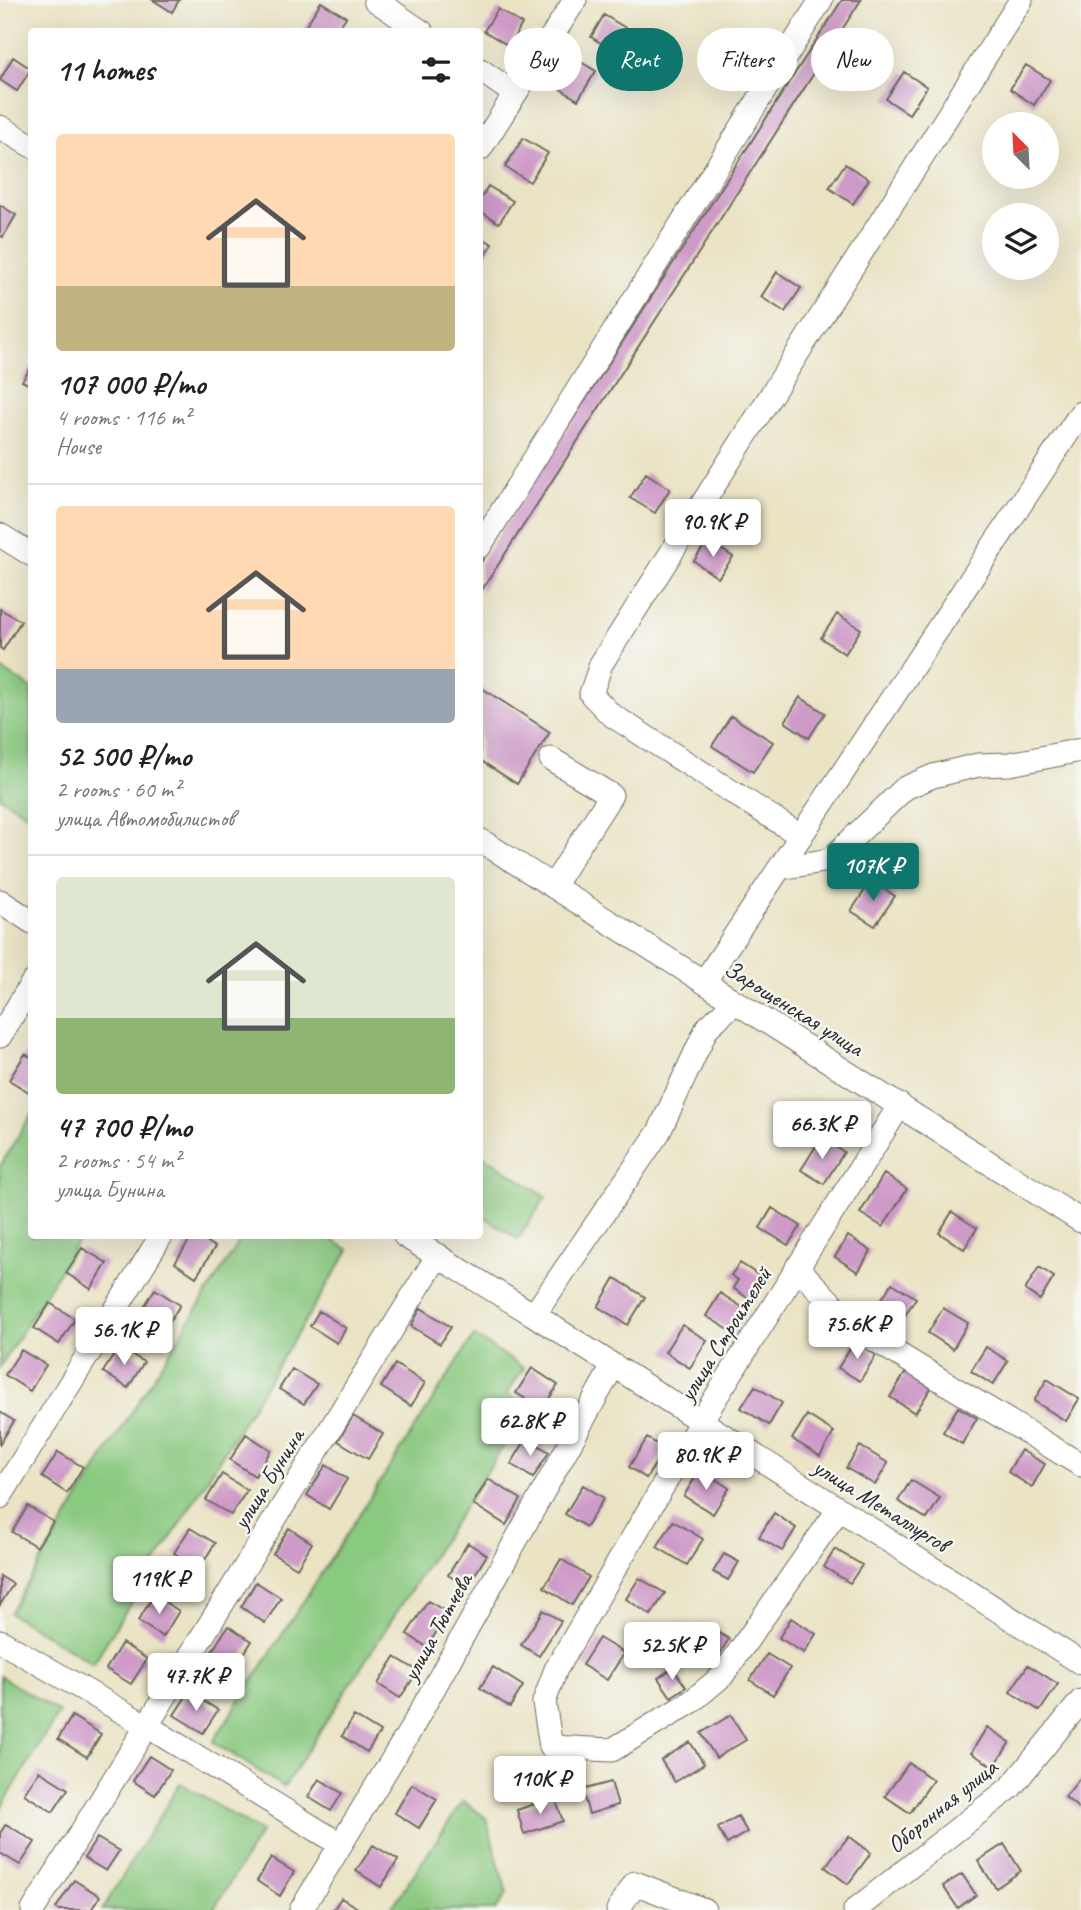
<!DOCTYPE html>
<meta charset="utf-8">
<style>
:root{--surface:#fff;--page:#f2f2f2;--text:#222;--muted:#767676;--line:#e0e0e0;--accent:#0f766e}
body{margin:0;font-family:Caveat,sans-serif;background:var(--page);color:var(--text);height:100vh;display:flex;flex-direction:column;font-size:26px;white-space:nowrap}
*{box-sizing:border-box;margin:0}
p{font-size:23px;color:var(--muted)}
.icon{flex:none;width:38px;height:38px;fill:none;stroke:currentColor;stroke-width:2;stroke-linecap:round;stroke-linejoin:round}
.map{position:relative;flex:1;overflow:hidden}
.details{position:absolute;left:28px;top:28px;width:455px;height:1211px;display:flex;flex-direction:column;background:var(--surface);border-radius:7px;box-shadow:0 7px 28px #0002}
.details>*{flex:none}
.top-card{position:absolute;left:504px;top:28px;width:471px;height:63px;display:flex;gap:14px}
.needle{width:46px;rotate:336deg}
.fabs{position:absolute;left:982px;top:112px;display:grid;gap:14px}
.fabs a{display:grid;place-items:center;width:77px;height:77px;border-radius:50%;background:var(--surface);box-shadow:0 7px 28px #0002;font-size:35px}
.price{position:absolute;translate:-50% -60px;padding:0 16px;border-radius:7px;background:#fff;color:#222;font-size:23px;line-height:46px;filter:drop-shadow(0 2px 4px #0008)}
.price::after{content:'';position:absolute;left:50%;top:42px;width:21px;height:16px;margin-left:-10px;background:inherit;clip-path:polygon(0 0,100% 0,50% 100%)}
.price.selected{background:var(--accent);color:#fff}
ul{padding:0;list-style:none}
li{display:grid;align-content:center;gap:14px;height:371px;padding:0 28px}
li+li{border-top:2px solid var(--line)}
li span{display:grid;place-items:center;height:217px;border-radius:7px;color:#555}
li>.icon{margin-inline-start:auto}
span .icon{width:126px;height:126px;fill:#fffc;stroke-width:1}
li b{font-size:30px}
h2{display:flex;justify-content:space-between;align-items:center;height:84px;padding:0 28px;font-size:30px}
.tag{padding:0 24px;border-radius:32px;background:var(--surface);box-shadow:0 7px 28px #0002;font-size:24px;line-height:63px}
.tag.selected{background:var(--accent);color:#fff}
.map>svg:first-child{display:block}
.green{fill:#8ac980;stroke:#5a7a56;stroke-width:2}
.building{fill:#ce9ac8}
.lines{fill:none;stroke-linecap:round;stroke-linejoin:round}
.minor-casing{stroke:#6e6b61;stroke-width:25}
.minor{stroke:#fff;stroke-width:23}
.labels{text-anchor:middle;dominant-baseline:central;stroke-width:5;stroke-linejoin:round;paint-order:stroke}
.street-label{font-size:24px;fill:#2b2b2b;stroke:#f6f6f2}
</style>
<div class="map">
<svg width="1081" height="1910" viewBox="0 0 1081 1910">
<rect width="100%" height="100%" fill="#f6f6f2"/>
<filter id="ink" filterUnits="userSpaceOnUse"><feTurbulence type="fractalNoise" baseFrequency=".0143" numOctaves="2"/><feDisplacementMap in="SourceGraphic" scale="14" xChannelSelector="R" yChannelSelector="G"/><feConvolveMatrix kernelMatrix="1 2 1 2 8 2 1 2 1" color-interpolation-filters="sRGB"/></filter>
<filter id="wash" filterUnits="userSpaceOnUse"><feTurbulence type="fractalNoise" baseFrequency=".00686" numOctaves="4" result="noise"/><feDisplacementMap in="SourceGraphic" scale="28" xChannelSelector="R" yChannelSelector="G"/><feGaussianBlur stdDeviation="1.57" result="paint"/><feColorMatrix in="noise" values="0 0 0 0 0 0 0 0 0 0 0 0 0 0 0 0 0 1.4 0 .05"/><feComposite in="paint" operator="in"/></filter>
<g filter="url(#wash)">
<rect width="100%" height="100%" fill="#eae3c4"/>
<path class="green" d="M0,668L31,688V817L0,797Z
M31,1115L32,1236H81L0,1367V1166Z
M480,1153L546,1197L518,1239L480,1214Z
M243,1236H326L349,1250L93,1664L10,1613L106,1453Z
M474,1336L524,1368L507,1394L528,1408L284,1787L213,1742Z
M0,1676L59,1712L0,1810Z
M180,1783L261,1832L213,1910H102Z
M463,1801L486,1818L507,1893L496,1910H390Z"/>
<g id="blocks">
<path class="building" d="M153,0H179L172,12Z
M842,0H861L480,593V564Z
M321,2L346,17L336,32H306L303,30Z
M498,9L522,24L509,46L484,31Z
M604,15L629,30L615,52L591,37Z
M571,56L596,71L578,100L554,85Z
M13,57L31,69L17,91L0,80Z
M1026,65L1050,80L1034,105L1010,89Z
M904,72L927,87L909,114L886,99Z
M523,138L548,153L530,182L505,167Z
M845,164L869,179L853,204L829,188Z
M488,186L513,201L499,223L480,211V200Z
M0,205L16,215L3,237L0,235Z
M480,236L492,244L480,264Z
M777,272L801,288L785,312L761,297Z
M32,366V386L22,381Z
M646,473L670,489L655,513L630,498Z
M708,540L733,557L718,578L694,561Z
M0,609L21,621L3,650L0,648Z
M837,614L861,629L845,654L821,638Z
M480,687L550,732L517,784L480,760Z
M800,697L825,713L809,738L785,722Z
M731,716L773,742L753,772L712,746Z
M871,881L895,896L875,926L851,911Z
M25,1054L32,1058V1094L9,1080Z
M821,1138L844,1152L824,1184L801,1170Z
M884,1174L907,1189L883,1227L860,1213Z
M772,1208L801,1226L788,1245L760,1228Z
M952,1212L977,1228L964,1249L939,1233Z
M192,1236H196L215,1247L196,1277L175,1263Z
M848,1236L871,1251L858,1272L835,1257Z
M82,1248L107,1263L91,1289L66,1273Z
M740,1263L766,1280L752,1301L733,1288L738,1280L731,1275Z
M1039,1267L1054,1277L1040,1300L1025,1290Z
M615,1278L645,1297L628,1325L598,1307Z
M892,1283L916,1298L898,1326L874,1311Z
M155,1289L180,1305L164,1331L139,1315Z
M720,1293L748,1311L734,1333L706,1316Z
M50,1303L75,1319L59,1344L34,1328Z
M421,1308L451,1327L440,1344L411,1326Z
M943,1308L968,1323L953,1349L928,1333Z
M319,1311L346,1328L337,1343L310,1326Z
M682,1325L707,1340L690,1368L665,1352Z
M855,1341L876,1355L860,1381L838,1368Z
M119,1347L144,1362L128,1388L103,1372Z
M986,1347L1008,1361L993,1385L971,1371Z
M21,1350L46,1365L30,1391L5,1375Z
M395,1364L425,1383L411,1406L381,1387Z
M532,1368L558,1385L542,1409L516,1393Z
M292,1369L317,1384L304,1404L279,1389Z
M906,1372L931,1388L915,1413L890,1397Z
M1047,1379L1079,1399L1066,1421L1034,1401Z
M755,1386L782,1403L769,1425L741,1408Z
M958,1407L977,1418L962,1444L943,1432Z
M0,1412L14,1421L0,1444Z
M807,1415L834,1432L820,1456L792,1439Z
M353,1416L383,1434L368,1459L338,1441Z
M246,1434L271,1450L255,1476L230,1460Z
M527,1438L549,1452L533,1478L511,1464Z
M647,1438L665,1449L646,1478L629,1467Z
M860,1446L888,1463L875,1485L846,1468Z
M1021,1450L1045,1464L1032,1487L1008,1472Z
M58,1452L83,1467L67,1493L42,1477Z
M326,1465L347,1479L329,1509L307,1495Z
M700,1469L729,1488L713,1514L684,1496Z
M222,1474L247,1490L231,1515L206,1500Z
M488,1479L521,1499L506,1525L473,1504Z
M911,1480L940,1498L927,1519L898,1501Z
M583,1485L604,1498L586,1527L565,1514Z
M28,1506L53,1522L37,1547L12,1532Z
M774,1513L796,1528L782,1551L759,1537Z
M673,1521L703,1539L687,1565L657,1547Z
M190,1528L215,1543L199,1569L174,1553Z
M289,1528L312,1543L297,1568L273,1554Z
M468,1543L487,1555L467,1587L448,1575Z
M835,1549L862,1565L850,1583L824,1567Z
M724,1554L739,1562L728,1580L713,1572Z
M561,1559L589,1577L572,1605L544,1587Z
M0,1576L13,1584L0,1605Z
M639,1578L665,1593L651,1615L626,1599Z
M256,1582L281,1598L265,1623L241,1607Z
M154,1595L179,1611L163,1637L138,1621Z
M428,1601L448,1613L427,1647L407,1634Z
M543,1610L561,1621L539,1656L521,1645Z
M791,1618L816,1634L804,1653L779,1638Z
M704,1624L729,1639L714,1663L689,1648Z
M228,1626L252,1641L233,1671L209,1656Z
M599,1638L624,1653L607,1680L582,1665Z
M122,1643L147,1659L131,1684L106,1669Z
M767,1654L790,1668L773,1695L750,1680Z
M395,1657L418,1671L400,1698L378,1684Z
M1028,1665L1058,1684L1040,1711L1010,1692Z
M493,1667L523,1686L510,1707L480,1688Z
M673,1668L686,1687L671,1697L658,1678Z
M189,1692L218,1710L203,1733L174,1715Z
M731,1715L746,1740L716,1758L701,1733Z
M72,1716L101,1734L87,1757L58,1739Z
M354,1716L380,1732L367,1752L342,1736Z
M987,1727L1010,1742L994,1767L971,1753Z
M690,1742L704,1764L675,1782L661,1760Z
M149,1756L171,1770L155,1795L133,1781Z
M909,1763L933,1780L910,1813L885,1796Z
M39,1771L68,1789L53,1812L24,1794Z
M1081,1777V1810L1065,1797Z
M319,1779L342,1793L331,1811L308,1797Z
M611,1782L618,1805L589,1814L582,1790Z
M412,1784L437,1799L419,1828L395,1813Z
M555,1797L563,1821L524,1834L517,1810Z
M738,1816L747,1832L727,1844L718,1828Z
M6,1824L35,1842L20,1865L0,1853V1833Z
M849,1836L871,1853L848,1884L825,1867Z
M97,1838L119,1851L106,1871L84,1858Z
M1004,1844L1021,1871L996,1888L978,1861Z
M373,1845L398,1860L381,1887L356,1871Z
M271,1858L294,1872L280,1896L257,1881Z
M962,1874L976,1895L958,1908L943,1886Z
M74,1880L100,1896L91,1910H59L56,1908Z
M341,1898L361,1910H333Z"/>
</g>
</g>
<g filter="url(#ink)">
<use href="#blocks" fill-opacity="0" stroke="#6e6b61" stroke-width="2"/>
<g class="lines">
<defs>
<path id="minor" d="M375,0L422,32
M480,70L515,94
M0,127L32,146
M480,149L575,0
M0,535L32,555
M480,546L821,0
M551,759L611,795L553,886
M801,836L610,714L591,694L601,664L1021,0
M480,840L1081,1221
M780,868L830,860L905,788L933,776L978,765L1010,764L1081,750
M0,901L32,922
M704,982L1081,413
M0,1036L32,983
M405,1236L534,1315L1081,1663
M797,1267L855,1328L1081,1465
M534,1315L659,1132L707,1028L735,1002
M0,1497L161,1236
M839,1509L722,1676L691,1702L612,1750L551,1747L544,1702L556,1669L701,1421L900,1105
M0,1641L147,1726L340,1844
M33,1910L438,1255
M301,1910L411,1729L613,1366
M618,1910L635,1883L704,1910
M855,1910L1011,1787L1081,1701"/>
</defs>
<use href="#minor" class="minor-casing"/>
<use href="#minor" class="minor"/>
</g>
</g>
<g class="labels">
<g class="street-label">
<text transform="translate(794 1008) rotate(32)">Зарощенская улица</text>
<text transform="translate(725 1334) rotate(-58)">улица Строителей</text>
<text transform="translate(268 1479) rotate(-58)">улица Бунина</text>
<text transform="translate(881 1505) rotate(32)">улица Металлургов</text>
<text transform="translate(437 1627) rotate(-61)">улица Тютчева</text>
<text transform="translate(942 1806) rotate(-39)">Оборонная улица</text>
</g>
</g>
</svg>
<div class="fabs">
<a><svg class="needle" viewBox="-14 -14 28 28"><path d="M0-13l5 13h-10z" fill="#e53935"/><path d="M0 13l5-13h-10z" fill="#767676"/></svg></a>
<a><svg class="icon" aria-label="layers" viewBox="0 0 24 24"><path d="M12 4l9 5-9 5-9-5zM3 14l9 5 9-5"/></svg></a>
</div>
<b class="price" style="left:713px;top:559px">90.9K ₽</b>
<b class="price selected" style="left:873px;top:903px">107K ₽</b>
<b class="price" style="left:822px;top:1161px">66.3K ₽</b>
<b class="price" style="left:857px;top:1361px">75.6K ₽</b>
<b class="price" style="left:124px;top:1367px">56.1K ₽</b>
<b class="price" style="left:530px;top:1458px">62.8K ₽</b>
<b class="price" style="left:706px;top:1492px">80.9K ₽</b>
<b class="price" style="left:159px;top:1616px">119K ₽</b>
<b class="price" style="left:672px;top:1682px">52.5K ₽</b>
<b class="price" style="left:196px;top:1713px">47.7K ₽</b>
<b class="price" style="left:540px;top:1816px">110K ₽</b>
<div class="top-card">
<a class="tag">Buy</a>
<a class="tag selected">Rent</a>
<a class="tag">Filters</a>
<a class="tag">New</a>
</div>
<section class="details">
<h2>11 homes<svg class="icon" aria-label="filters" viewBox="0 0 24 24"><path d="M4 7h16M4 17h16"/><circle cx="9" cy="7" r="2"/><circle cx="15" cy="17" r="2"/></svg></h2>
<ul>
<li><span style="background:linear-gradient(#ffd9b3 70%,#c2b280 0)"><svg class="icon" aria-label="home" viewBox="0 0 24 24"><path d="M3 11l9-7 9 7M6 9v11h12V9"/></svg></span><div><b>107 000 ₽/mo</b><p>4 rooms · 116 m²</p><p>House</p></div></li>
<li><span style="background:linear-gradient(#ffd9b3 75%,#9aa5b1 0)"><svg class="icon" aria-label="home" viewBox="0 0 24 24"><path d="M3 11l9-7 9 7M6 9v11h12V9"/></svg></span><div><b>52 500 ₽/mo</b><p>2 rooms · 60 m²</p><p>улица Автомобилистов</p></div></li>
<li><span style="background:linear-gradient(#dfe7d0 65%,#8fb573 0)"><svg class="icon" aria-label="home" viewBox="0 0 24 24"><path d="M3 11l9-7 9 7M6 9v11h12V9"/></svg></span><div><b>47 700 ₽/mo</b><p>2 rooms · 54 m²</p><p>улица Бунина</p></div></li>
</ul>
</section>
</div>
